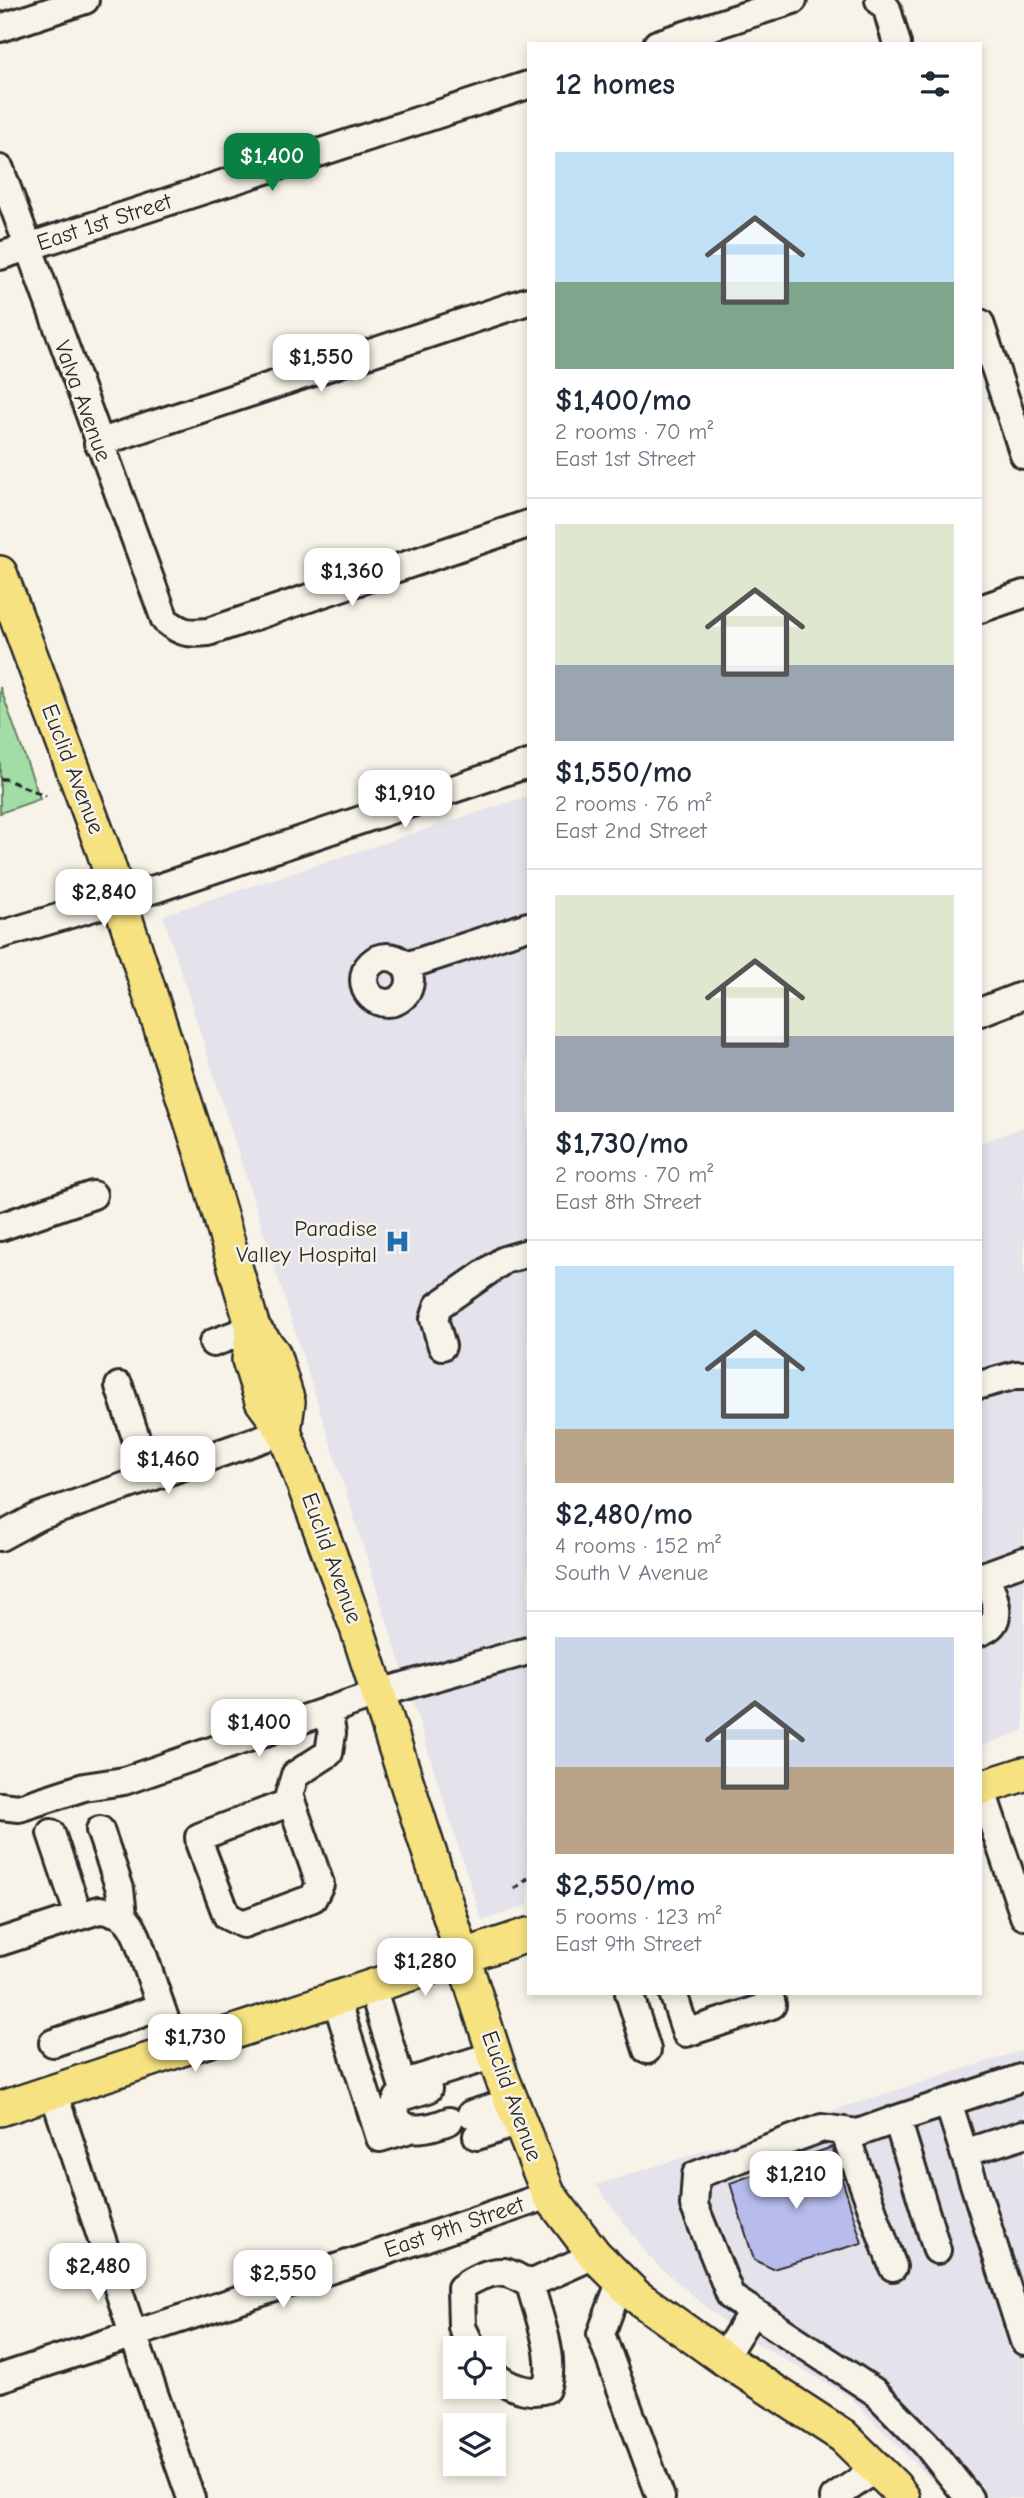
<!DOCTYPE html>
<meta charset="utf-8">
<style>
:root{--surface:#fff;--page:#f6f6f7;--text:#1f2937;--muted:#747a83;--line:#e0e1e3;--accent:#0b8043}
body{margin:0;font-family:"Comic Neue",sans-serif;background:var(--page);color:var(--text);height:100vh;display:flex;flex-direction:column;font-size:26px;white-space:nowrap}
*{box-sizing:border-box;margin:0}
p{font-size:23px;color:var(--muted)}
.icon{flex:none;width:38px;height:38px;fill:none;stroke:currentColor;stroke-width:2;stroke-linecap:round;stroke-linejoin:round}
.map{position:relative;flex:1;overflow:hidden}
.drawer{position:absolute;left:527px;top:42px;width:455px;height:1953px;display:flex;flex-direction:column;background:var(--surface);border-radius:0px;box-shadow:0 4px 10px #0003}
.drawer>*{flex:none}
.controls{position:absolute;left:443px;top:2336px;display:grid;gap:14px}
.controls a{display:grid;place-items:center;width:63px;height:63px;border-radius:0px;background:var(--surface);box-shadow:0 4px 10px #0003;font-size:35px}
.price{position:absolute;translate:-50% -60px;padding:0 16px;border-radius:14px;background:#fff;color:#222;font-size:23px;line-height:46px;filter:drop-shadow(0 2px 4px #0008)}
.price::after{content:'';position:absolute;left:50%;top:42px;width:21px;height:16px;margin-left:-10px;background:inherit;clip-path:polygon(0 0,100% 0,50% 100%)}
.price.selected{background:var(--accent);color:#fff}
ul{padding:0;list-style:none}
li{display:grid;align-content:center;gap:14px;height:371px;padding:0 28px}
li+li{border-top:2px solid var(--line)}
li span{display:grid;place-items:center;height:217px;border-radius:0px;color:#555}
li>.icon{margin-inline-start:auto}
span .icon{width:126px;height:126px;fill:#fffc;stroke-width:1}
li b{font-size:30px}
h2{display:flex;justify-content:space-between;align-items:center;height:84px;padding:0 28px;font-size:30px}
.map>svg:first-child{display:block}
.built{fill:#e4e2ea}
.green{fill:#a1dda4;stroke:#668468;stroke-width:2}
.building{fill:#b7bced;stroke:#2b2b2b;stroke-width:2}
.lines{fill:none;stroke-linecap:round;stroke-linejoin:round}
.minor-casing{stroke:#2b2b2b;stroke-width:32}
.major-casing{stroke:#2b2b2b;stroke-width:38}
.path{stroke:#2b2b2b;stroke-width:3.5;stroke-dasharray:7 5;stroke-linecap:butt}
.minor{stroke:#f7f3e8;stroke-width:26}
.major{stroke:#f6e281;stroke-width:33}
.labels{text-anchor:middle;dominant-baseline:central;stroke-width:5;stroke-linejoin:round;paint-order:stroke}
.street-label{font-size:23px;fill:#2b2b2b;stroke:#f7f3e8}
.poi-label{font-size:23px;fill:#2b2b2b;stroke:#f7f3e8;text-anchor:end}
</style>
<div class="map">
<svg width="1024" height="2498" viewBox="0 0 1024 2498">
<rect width="100%" height="100%" fill="#f7f3e8"/>
<filter id="ink" filterUnits="userSpaceOnUse"><feTurbulence type="fractalNoise" baseFrequency=".0143" numOctaves="2"/><feDisplacementMap in="SourceGraphic" scale="14" xChannelSelector="R" yChannelSelector="G"/><feConvolveMatrix kernelMatrix="1 2 1 2 8 2 1 2 1" color-interpolation-filters="sRGB"/></filter>
<g filter="url(#ink)">
<path class="built" d="M528,796V1905L482,1921L163,915Z
M1024,1127V1731L980,1746V1143Z
M1024,2050V2498H949L850,2397L731,2328L651,2259L596,2185Z"/>
<path class="green" d="M0,687L40,799L0,813Z"/>
<path class="building" d="M832,2147L862,2243L773,2269L754,2260L730,2183Z"/>
<g class="lines">
<defs>
<path id="minor" d="M879,0L887,9L897,44
M0,28L85,0
M657,44L793,0
M0,169L165,620C181,633 188,634 208,632L528,524
M0,256L528,85
M980,323L1024,455
M98,443L528,301
M980,609L1024,594
M0,935L158,888L528,764
M364 980a23 23 0 1 1 46 0a23 23 0 1 1-46 0Z
M406,966L528,926
M980,1012L1024,995
M0,1227L93,1195
M213,1343L253,1328
M442,1346L434,1319L438,1306L504,1260L528,1253
M980,1385L1016,1375H1024
M119,1386L149,1478
M0,1537L37,1517L284,1431
M980,1577L1024,1561
M980,1632C1008,1622 993,1596 986,1575
M981,1788L1024,1916
M291,1802L199,1837L200,1845L227,1916L243,1924L313,1898L320,1884L289,1795L295,1775L329,1753L332,1733L328,1710
M0,1806L19,1808L84,1787L124,1781L379,1693L528,1651
M100,1830L120,1889L123,1915
M51,1833L79,1916
M0,1942L99,1910C120,1911 129,1918 137,1937L176,2051
M372,1987L402,2084L494,2055
M629,1993L647,2050
M673,1993L686,2033L772,2005L769,1993
M336,1999L380,2138L410,2129
M53,2043L161,2007
M428,2089L398,2098C395,2104 393,2109 396,2115C403,2137 434,2127 449,2121
M53,2091L133,2334L191,2498
M948,2102L1024,2341
M471,2114L511,2102
M897,2119L858,2133L822,2128L696,2175L694,2205L731,2297L875,2392L926,2444L969,2498
M844,2131L893,2267
M477,2136L519,2122
M964,2153L1024,2134
M937,2250L897,2119L1024,2077
M621,2280L601,2334L661,2498
M530,2284L595,2255
M472,2348L462,2327L461,2288C472,2279 489,2271 504,2272C512,2273 523,2281 530,2284C538,2316 557,2357 546,2389C530,2395 505,2386 494,2374
M723,2358L752,2312
M0,2378L369,2257L549,2195
M834,2498L877,2468"/>
<path id="major" d="M0,573L103,849L205,1164L253,1328L273,1353L288,1402L284,1431
M253,1328L249,1360L262,1401L284,1431L357,1628L501,2075L549,2195L595,2255L636,2296L723,2358L843,2436L894,2486L903,2498
M980,1788L1024,1774
M0,2109L528,1935"/>
</defs>
<use href="#minor" class="minor-casing"/>
<use href="#major" class="major-casing"/>
<path class="path" d="M0,779H5L46,796
M514,1889L528,1878"/>
<use href="#minor" class="minor"/>
<use href="#major" class="major"/>
</g>
</g>
<defs>
<symbol id="hospital-bare" viewBox="-9 -9 18 18"><path d="M-5-5h3v3.5h4V-5h3V5h-3V1.5h-4V5h-3Z" fill="#1f6fb2" stroke="#f7f3e8" stroke-width="2.5" paint-order="stroke"/></symbol>
</defs>
<g fill-rule="evenodd">
<use href="#hospital-bare" x="380" y="1224" width="35" height="35"/>
</g>
<g class="labels">
<g class="street-label">
<text transform="translate(104 222) rotate(-18)">East 1st Street</text>
<text transform="translate(83 401) rotate(70)">Valva Avenue</text>
<text transform="translate(73 769) rotate(69)">Euclid Avenue</text>
<text transform="translate(332 1558) rotate(70)">Euclid Avenue</text>
<text transform="translate(512 2096) rotate(70)">Euclid Avenue</text>
<text transform="translate(454 2227) rotate(-19)">East 9th Street</text>
</g>
<g class="poi-label">
<text x="377" y="1228">Paradise<tspan x="377" dy="26">Valley Hospital</tspan></text>
</g>
</g>
</svg>
<div class="controls">
<a><svg class="icon" aria-label="locate" viewBox="0 0 24 24"><circle cx="12" cy="12" r="6"/><path d="M12 2v4M12 18v4M2 12h4M18 12h4"/></svg></a>
<a><svg class="icon" aria-label="layers" viewBox="0 0 24 24"><path d="M12 4l9 5-9 5-9-5zM3 14l9 5 9-5"/></svg></a>
</div>
<b class="price selected" style="left:272px;top:193px">$1,400</b>
<b class="price" style="left:321px;top:394px">$1,550</b>
<b class="price" style="left:352px;top:608px">$1,360</b>
<b class="price" style="left:405px;top:830px">$1,910</b>
<b class="price" style="left:104px;top:929px">$2,840</b>
<b class="price" style="left:168px;top:1496px">$1,460</b>
<b class="price" style="left:259px;top:1759px">$1,400</b>
<b class="price" style="left:425px;top:1998px">$1,280</b>
<b class="price" style="left:195px;top:2074px">$1,730</b>
<b class="price" style="left:796px;top:2211px">$1,210</b>
<b class="price" style="left:98px;top:2303px">$2,480</b>
<b class="price" style="left:283px;top:2310px">$2,550</b>
<section class="drawer">
<h2>12 homes<svg class="icon" aria-label="filters" viewBox="0 0 24 24"><path d="M4 7h16M4 17h16"/><circle cx="9" cy="7" r="2"/><circle cx="15" cy="17" r="2"/></svg></h2>
<ul>
<li><span style="background:linear-gradient(#bfe0f5 60%,#7fa58c 0)"><svg class="icon" aria-label="home" viewBox="0 0 24 24"><path d="M3 11l9-7 9 7M6 9v11h12V9"/></svg></span><div><b>$1,400/mo</b><p>2 rooms · 70 m²</p><p>East 1st Street</p></div></li>
<li><span style="background:linear-gradient(#dfe7d0 65%,#9aa5b1 0)"><svg class="icon" aria-label="home" viewBox="0 0 24 24"><path d="M3 11l9-7 9 7M6 9v11h12V9"/></svg></span><div><b>$1,550/mo</b><p>2 rooms · 76 m²</p><p>East 2nd Street</p></div></li>
<li><span style="background:linear-gradient(#dfe7d0 65%,#9aa5b1 0)"><svg class="icon" aria-label="home" viewBox="0 0 24 24"><path d="M3 11l9-7 9 7M6 9v11h12V9"/></svg></span><div><b>$1,730/mo</b><p>2 rooms · 70 m²</p><p>East 8th Street</p></div></li>
<li><span style="background:linear-gradient(#bfe0f5 75%,#b9a48a 0)"><svg class="icon" aria-label="home" viewBox="0 0 24 24"><path d="M3 11l9-7 9 7M6 9v11h12V9"/></svg></span><div><b>$2,480/mo</b><p>4 rooms · 152 m²</p><p>South V Avenue</p></div></li>
<li><span style="background:linear-gradient(#c9d6e8 60%,#b9a48a 0)"><svg class="icon" aria-label="home" viewBox="0 0 24 24"><path d="M3 11l9-7 9 7M6 9v11h12V9"/></svg></span><div><b>$2,550/mo</b><p>5 rooms · 123 m²</p><p>East 9th Street</p></div></li>
</ul>
</section>
</div>
